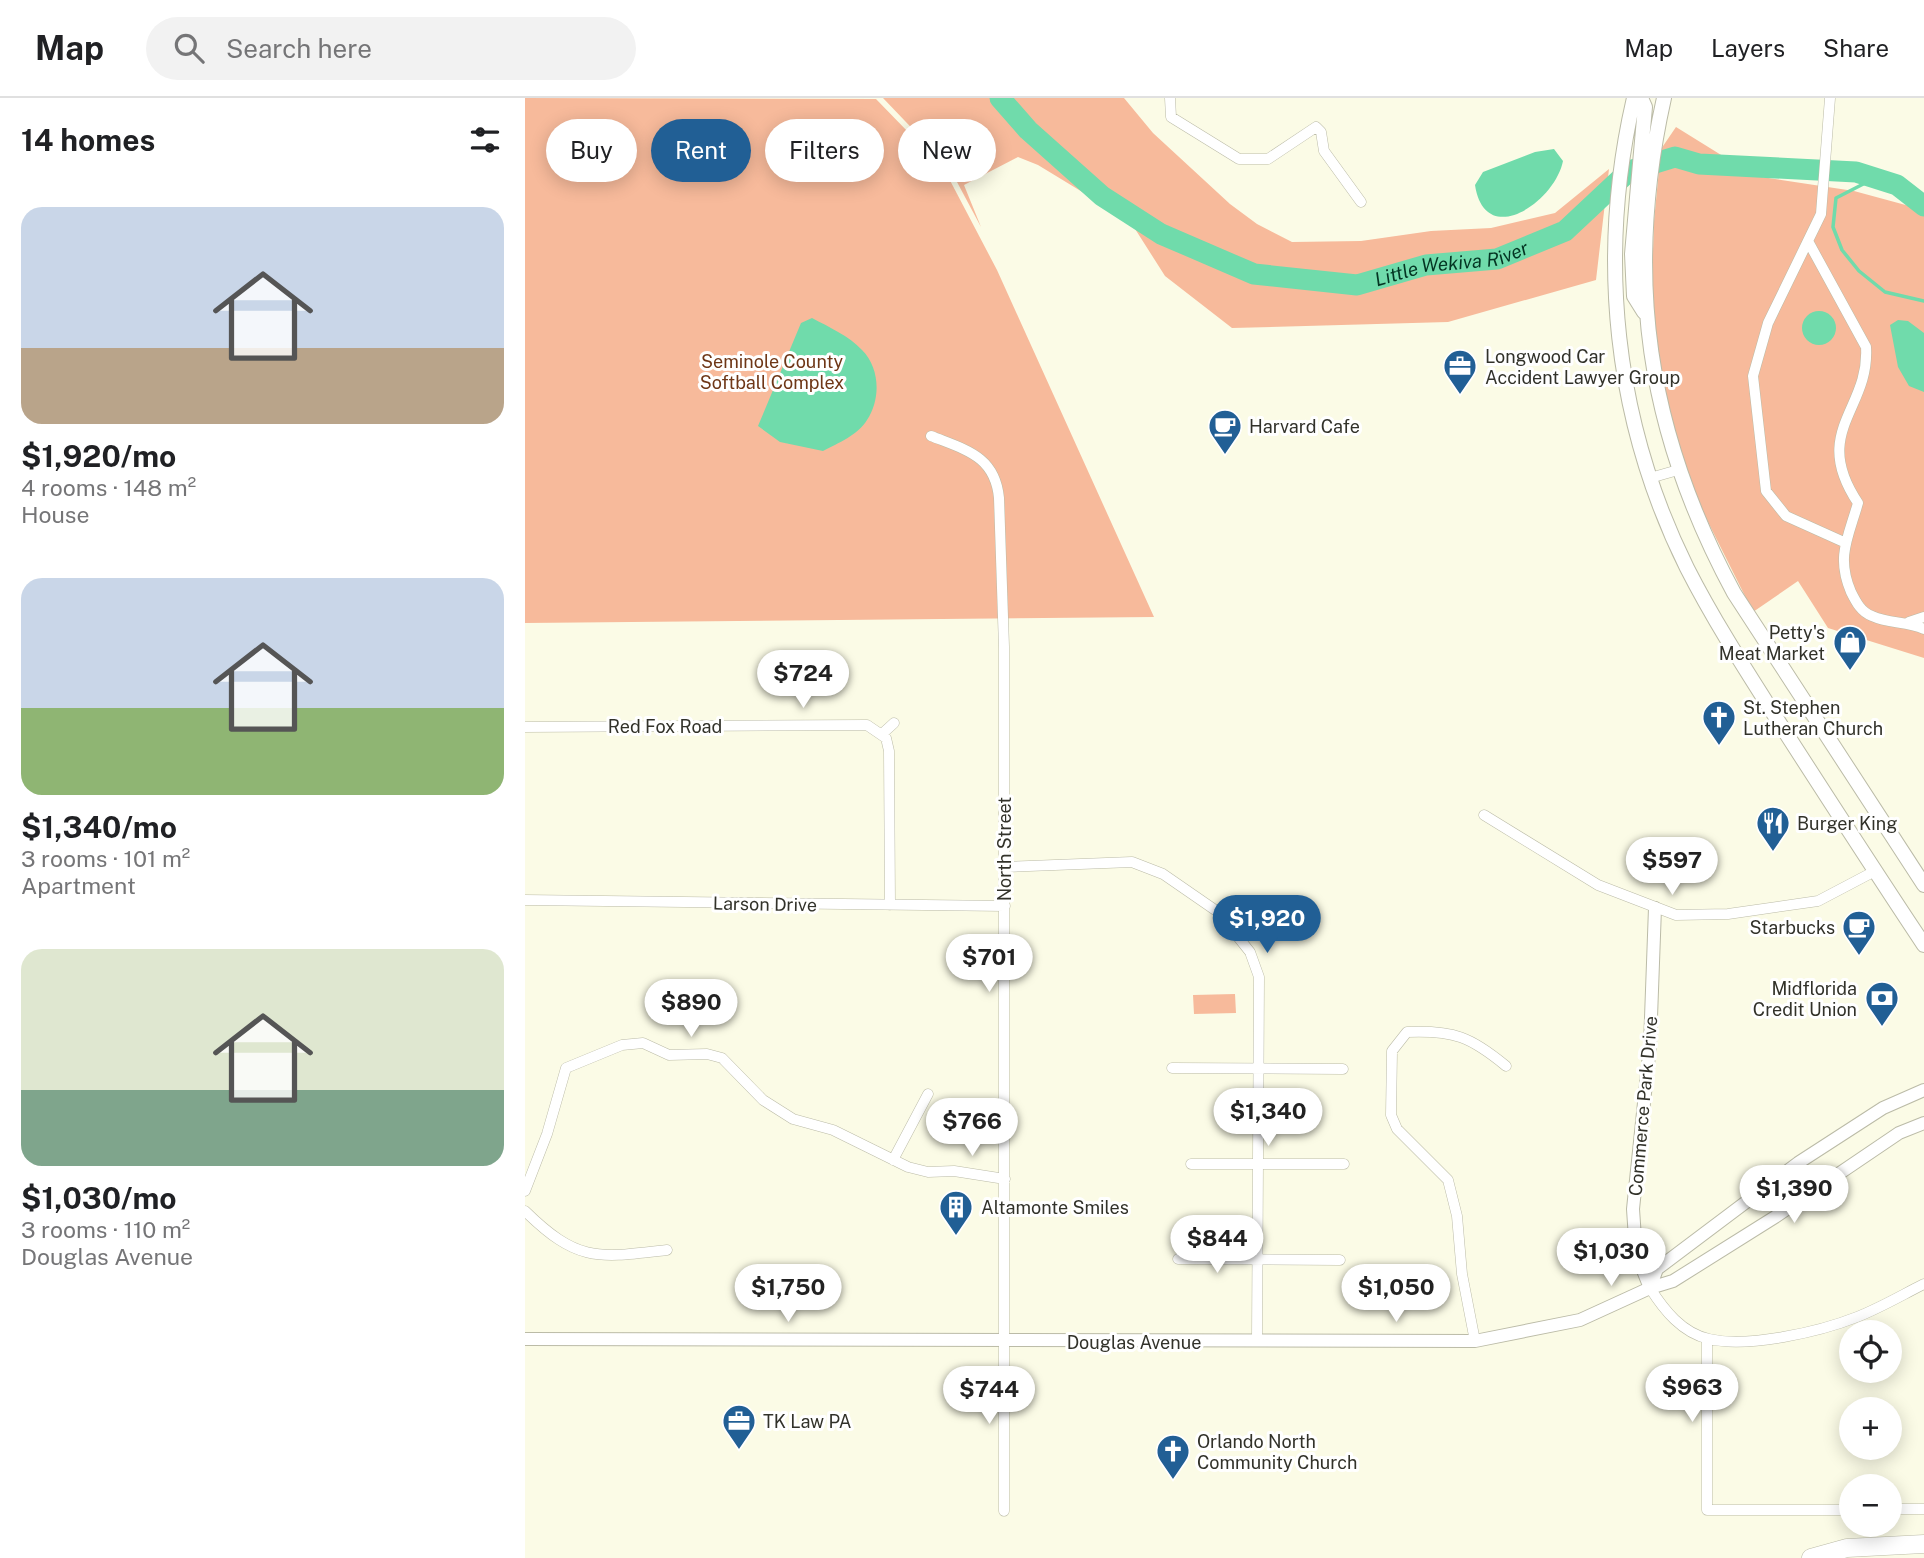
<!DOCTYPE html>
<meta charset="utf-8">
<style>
:root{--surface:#fff;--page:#f2f2f2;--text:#202124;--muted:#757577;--line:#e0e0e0;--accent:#215f95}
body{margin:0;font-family:"Public Sans",sans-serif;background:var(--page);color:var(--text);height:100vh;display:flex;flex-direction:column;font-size:26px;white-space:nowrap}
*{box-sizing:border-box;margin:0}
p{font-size:23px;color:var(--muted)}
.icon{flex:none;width:38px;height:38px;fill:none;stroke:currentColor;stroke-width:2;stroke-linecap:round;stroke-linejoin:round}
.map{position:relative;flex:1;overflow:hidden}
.side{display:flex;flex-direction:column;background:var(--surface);width:525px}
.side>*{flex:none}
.top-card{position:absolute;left:21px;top:21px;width:665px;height:63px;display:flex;gap:14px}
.tools{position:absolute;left:1314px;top:1222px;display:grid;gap:14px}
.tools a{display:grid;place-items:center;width:63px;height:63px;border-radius:50%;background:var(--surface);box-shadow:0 4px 18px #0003;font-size:35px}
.price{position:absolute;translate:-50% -60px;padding:0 16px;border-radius:24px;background:#fff;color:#222;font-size:23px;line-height:46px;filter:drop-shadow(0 2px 4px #0008)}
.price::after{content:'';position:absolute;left:50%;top:42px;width:21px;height:16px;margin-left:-10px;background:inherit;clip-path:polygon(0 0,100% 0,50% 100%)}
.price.on{background:var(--accent);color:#fff}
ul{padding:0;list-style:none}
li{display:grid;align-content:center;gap:14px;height:371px;padding:0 21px}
li span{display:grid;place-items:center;height:217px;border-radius:21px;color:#555}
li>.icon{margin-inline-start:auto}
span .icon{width:126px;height:126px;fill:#fffc;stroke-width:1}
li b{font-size:30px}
h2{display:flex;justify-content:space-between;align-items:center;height:84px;padding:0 21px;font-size:30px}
.tag{padding:0 24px;border-radius:32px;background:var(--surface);box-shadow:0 4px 18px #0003;font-size:24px;line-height:63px}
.tag.on{background:var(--accent);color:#fff}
header{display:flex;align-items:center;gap:42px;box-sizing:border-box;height:98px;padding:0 35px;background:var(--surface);border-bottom:2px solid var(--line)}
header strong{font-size:33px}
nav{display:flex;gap:38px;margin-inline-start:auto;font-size:24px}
.search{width:490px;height:63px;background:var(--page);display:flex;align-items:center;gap:18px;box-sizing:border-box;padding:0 24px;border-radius:38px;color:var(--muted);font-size:26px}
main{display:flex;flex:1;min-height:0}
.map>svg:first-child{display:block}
.green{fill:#f7ba9b}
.water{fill:#70dbab}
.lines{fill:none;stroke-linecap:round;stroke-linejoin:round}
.stream{stroke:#70dbab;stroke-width:3.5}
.river{stroke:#70dbab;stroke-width:21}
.street-casing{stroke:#bbbba7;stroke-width:11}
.secondary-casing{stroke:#bbbba7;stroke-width:14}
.primary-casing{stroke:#bbbba7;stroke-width:16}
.highway-casing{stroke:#bbbba7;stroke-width:19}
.street{stroke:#fff;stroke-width:10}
.secondary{stroke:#fff;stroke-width:12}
.primary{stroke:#fff;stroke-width:14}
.highway{stroke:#fff;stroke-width:18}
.labels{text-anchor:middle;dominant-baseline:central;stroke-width:6;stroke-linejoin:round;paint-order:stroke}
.poi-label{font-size:18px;fill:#32322a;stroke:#fff;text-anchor:start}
.park-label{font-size:18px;fill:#6f3717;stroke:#fff}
.street-label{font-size:18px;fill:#32322a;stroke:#fff}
.water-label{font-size:19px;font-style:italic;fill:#043523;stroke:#fff}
</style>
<header>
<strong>Map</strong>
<div class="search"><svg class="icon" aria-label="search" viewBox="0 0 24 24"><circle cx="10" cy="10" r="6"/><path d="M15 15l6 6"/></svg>Search here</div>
<nav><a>Map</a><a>Layers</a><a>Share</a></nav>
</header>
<main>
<section class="side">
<h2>14 homes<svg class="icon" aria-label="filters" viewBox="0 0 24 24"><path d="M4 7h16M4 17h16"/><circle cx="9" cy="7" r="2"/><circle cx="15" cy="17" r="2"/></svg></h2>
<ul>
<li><span style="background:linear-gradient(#c9d6e8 65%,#b9a48a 0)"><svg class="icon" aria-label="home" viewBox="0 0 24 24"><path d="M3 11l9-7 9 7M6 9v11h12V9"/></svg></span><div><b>$1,920/mo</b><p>4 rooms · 148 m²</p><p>House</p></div></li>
<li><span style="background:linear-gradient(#c9d6e8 60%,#8fb573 0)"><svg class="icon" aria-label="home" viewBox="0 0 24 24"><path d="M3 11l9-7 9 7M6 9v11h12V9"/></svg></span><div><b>$1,340/mo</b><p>3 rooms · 101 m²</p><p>Apartment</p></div></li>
<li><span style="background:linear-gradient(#dfe7d0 65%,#7fa58c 0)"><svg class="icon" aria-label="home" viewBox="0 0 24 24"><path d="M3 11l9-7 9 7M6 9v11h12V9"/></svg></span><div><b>$1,030/mo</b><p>3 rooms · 110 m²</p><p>Douglas Avenue</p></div></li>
</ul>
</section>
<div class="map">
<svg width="1399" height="1460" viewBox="0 0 1399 1460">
<rect width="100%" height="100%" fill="#fbfbe6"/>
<path class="green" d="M0,0L351,1L419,71L472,172L629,519L0,525Z
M358,0H599L628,35L705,106L732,126L767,144L836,143L906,133L966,130L1030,115L1084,71L1071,182L923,224L707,230L640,178L605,123L513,67L493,59L439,87L456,129L424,69Z
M1151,29L1230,78L1329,93L1399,112V560L1303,530L1273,483L1228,514L1170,398L1138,293L1126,213L1129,123L1136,51Z
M710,896L711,915L669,916L668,897Z"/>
<path class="water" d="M1029,51L1038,63C1030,104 960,152 950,87L958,74L1010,54Z
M1277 230a17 17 0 1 1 34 0a17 17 0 1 1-34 0Z
M287,220C304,229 324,238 337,252C355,270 356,301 342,322C333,337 313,345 298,353L255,344L233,328L276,225Z
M1373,222L1383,223L1399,235V294L1384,288L1373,269L1365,227Z"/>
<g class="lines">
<path class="stream" d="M1350,80L1311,100L1308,129L1317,152L1334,173L1360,194L1399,203"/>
<path class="river" id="s1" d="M475,0L503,32L577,98L636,136L729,176L832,187L901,167L972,161L1040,133L1104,73L1150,59L1174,66L1331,74L1372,87L1399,108"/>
<defs>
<path id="street" d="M645,0L646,19L714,61H743L791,29L796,34L799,53L836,104
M1305,0L1296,116L1243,225L1228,278L1241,393L1261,418L1321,445
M1284,145L1341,249C1345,312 1285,333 1333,405C1323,440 1311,459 1326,494C1331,504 1336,514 1347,518C1364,526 1382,523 1399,531
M406,338C441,352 470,358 474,400L479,549V1413
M1125,380L1153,372
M1384,524L1399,519
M0,629L342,627L361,640L364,653L365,807
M357,636L369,625
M959,717L1073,787L1151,817L1203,816L1293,803L1350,773
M480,769L607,764L638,776L693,814L725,854L734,879L732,1243
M0,802L480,808
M647,970L818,971
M368,1062L403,996
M666,1066H819
M0,1093L22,1036L41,970L97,947L118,945L144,957L182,956L197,960L238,1002L268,1021L308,1032L383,1069L403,1074L429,1073L480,1081
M0,1113C53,1165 73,1160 142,1152
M653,1161L815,1162
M1125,1190C1139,1212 1157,1235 1184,1241C1223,1250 1294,1234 1332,1219C1355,1210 1377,1197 1399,1186
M1182,1241V1412H1326
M950,1243L937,1176L932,1118L923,1082L872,1031L866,1017L867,953L882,934C929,932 946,939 981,968
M1365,1411H1399"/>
<path id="secondary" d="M1125,1190L1111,1155L1108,1111L1125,947L1130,810
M1125,1190L1132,1171L1273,1065L1358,1010L1399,992
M0,1241L950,1243L1055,1222L1125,1190L1148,1183L1250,1119L1374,1035L1399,1025"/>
<path id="primary" d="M1109,0C1072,159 1089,323 1162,470C1190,525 1224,577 1257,629C1304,702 1351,775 1399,847
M1116,0L1120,9L1107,156L1109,198L1119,214
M1139,0C1099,179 1122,334 1209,495L1399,787"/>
<path id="highway" d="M1286,1460L1322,1450L1399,1446"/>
</defs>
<use href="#street" class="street-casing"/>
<use href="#secondary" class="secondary-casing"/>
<use href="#primary" class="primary-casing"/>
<use href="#highway" class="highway-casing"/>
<use href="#street" class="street"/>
<use href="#secondary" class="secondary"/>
<use href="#primary" class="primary"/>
<use href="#highway" class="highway"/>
</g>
<defs>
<symbol id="office-pin" viewBox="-11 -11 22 30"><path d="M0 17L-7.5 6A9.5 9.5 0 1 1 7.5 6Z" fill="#215f95" stroke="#fff"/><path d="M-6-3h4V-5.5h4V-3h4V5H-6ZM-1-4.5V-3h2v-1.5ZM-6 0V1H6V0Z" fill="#fff"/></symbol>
<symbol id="cafe-pin" viewBox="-11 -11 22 30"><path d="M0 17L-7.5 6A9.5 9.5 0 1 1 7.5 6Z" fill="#215f95" stroke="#fff"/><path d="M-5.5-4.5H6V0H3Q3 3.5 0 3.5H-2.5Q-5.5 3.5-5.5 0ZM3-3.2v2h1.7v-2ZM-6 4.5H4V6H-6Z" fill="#fff"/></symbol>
<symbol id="shop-pin" viewBox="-11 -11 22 30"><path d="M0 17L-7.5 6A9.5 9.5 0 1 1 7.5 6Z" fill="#215f95" stroke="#fff"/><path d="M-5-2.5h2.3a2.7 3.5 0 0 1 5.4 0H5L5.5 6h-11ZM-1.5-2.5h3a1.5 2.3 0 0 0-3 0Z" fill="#fff"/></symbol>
<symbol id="church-pin" viewBox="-11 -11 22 30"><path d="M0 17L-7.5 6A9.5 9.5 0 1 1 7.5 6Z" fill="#215f95" stroke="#fff"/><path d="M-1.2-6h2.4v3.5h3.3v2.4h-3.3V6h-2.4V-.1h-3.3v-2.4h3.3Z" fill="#fff"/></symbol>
<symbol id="restaurant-pin" viewBox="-11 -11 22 30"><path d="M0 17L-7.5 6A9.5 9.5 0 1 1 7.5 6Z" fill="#215f95" stroke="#fff"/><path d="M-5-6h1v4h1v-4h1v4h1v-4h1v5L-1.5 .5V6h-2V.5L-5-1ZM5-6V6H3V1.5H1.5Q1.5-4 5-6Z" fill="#fff"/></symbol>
<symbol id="bank-pin" viewBox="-11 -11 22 30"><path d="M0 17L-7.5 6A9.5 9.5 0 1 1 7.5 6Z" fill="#215f95" stroke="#fff"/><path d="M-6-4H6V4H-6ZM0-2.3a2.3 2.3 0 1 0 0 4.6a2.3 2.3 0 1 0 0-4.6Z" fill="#fff"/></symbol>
<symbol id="building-pin" viewBox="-11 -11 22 30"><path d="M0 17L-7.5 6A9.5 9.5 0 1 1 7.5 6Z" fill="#215f95" stroke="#fff"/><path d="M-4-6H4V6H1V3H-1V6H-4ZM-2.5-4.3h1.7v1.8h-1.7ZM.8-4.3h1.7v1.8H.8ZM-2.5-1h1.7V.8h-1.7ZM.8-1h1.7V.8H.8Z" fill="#fff"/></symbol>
</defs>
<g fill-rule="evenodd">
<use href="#office-pin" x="916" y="249" width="38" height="52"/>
<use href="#cafe-pin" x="681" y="309" width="38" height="52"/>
<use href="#shop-pin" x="1306" y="525" width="38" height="52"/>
<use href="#church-pin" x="1175" y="600" width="38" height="52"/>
<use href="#restaurant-pin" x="1229" y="706" width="38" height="52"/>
<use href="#cafe-pin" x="1315" y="810" width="38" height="52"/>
<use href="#bank-pin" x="1338" y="881" width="38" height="52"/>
<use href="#building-pin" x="412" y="1090" width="38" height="52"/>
<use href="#office-pin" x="195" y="1304" width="38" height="52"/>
<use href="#church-pin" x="629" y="1334" width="38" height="52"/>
</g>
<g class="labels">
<g class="poi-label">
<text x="960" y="258">Longwood Car<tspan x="960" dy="21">Accident Lawyer Group</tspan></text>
<text x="724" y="328">Harvard Cafe</text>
<text x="1300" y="534" text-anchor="end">Petty's<tspan x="1300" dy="21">Meat Market</tspan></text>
<text x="1218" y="609">St. Stephen<tspan x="1218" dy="21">Lutheran Church</tspan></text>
<text x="1272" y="725">Burger King</text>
<text x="1310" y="829" text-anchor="end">Starbucks</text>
<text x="1332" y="890" text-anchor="end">Midflorida<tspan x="1332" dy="21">Credit Union</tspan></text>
<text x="456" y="1109">Altamonte Smiles</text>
<text x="238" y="1323">TK Law PA</text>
<text x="672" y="1343">Orlando North<tspan x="672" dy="21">Community Church</tspan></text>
</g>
<g class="park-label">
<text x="247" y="263">Seminole County<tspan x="247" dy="21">Softball Complex</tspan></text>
</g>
<g class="street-label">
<text x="140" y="628">Red Fox Road</text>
<text transform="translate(479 751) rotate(-90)">North Street</text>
<text transform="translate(240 806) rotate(1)">Larson Drive</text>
<text transform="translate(1118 1008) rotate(-85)">Commerce Park Drive</text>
<text x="609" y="1244">Douglas Avenue</text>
</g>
<g class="water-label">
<text stroke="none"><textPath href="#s1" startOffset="514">Little Wekiva River</textPath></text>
</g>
</g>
</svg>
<div class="tools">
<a><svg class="icon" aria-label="locate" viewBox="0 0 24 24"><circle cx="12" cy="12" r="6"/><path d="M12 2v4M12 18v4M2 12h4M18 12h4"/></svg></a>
<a>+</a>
<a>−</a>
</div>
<b class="price" style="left:278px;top:612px">$724</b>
<b class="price" style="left:1147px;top:799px">$597</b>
<b class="price on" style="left:742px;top:857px">$1,920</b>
<b class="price" style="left:464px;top:896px">$701</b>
<b class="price" style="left:166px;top:941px">$890</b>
<b class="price" style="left:743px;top:1050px">$1,340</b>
<b class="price" style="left:447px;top:1060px">$766</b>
<b class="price" style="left:1269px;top:1127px">$1,390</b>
<b class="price" style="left:692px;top:1177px">$844</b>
<b class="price" style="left:1086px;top:1190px">$1,030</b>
<b class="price" style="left:263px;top:1226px">$1,750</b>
<b class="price" style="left:871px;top:1226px">$1,050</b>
<b class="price" style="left:1167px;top:1326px">$963</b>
<b class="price" style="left:464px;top:1328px">$744</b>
<div class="top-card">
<a class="tag">Buy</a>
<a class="tag on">Rent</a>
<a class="tag">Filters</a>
<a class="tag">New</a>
</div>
</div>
</main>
